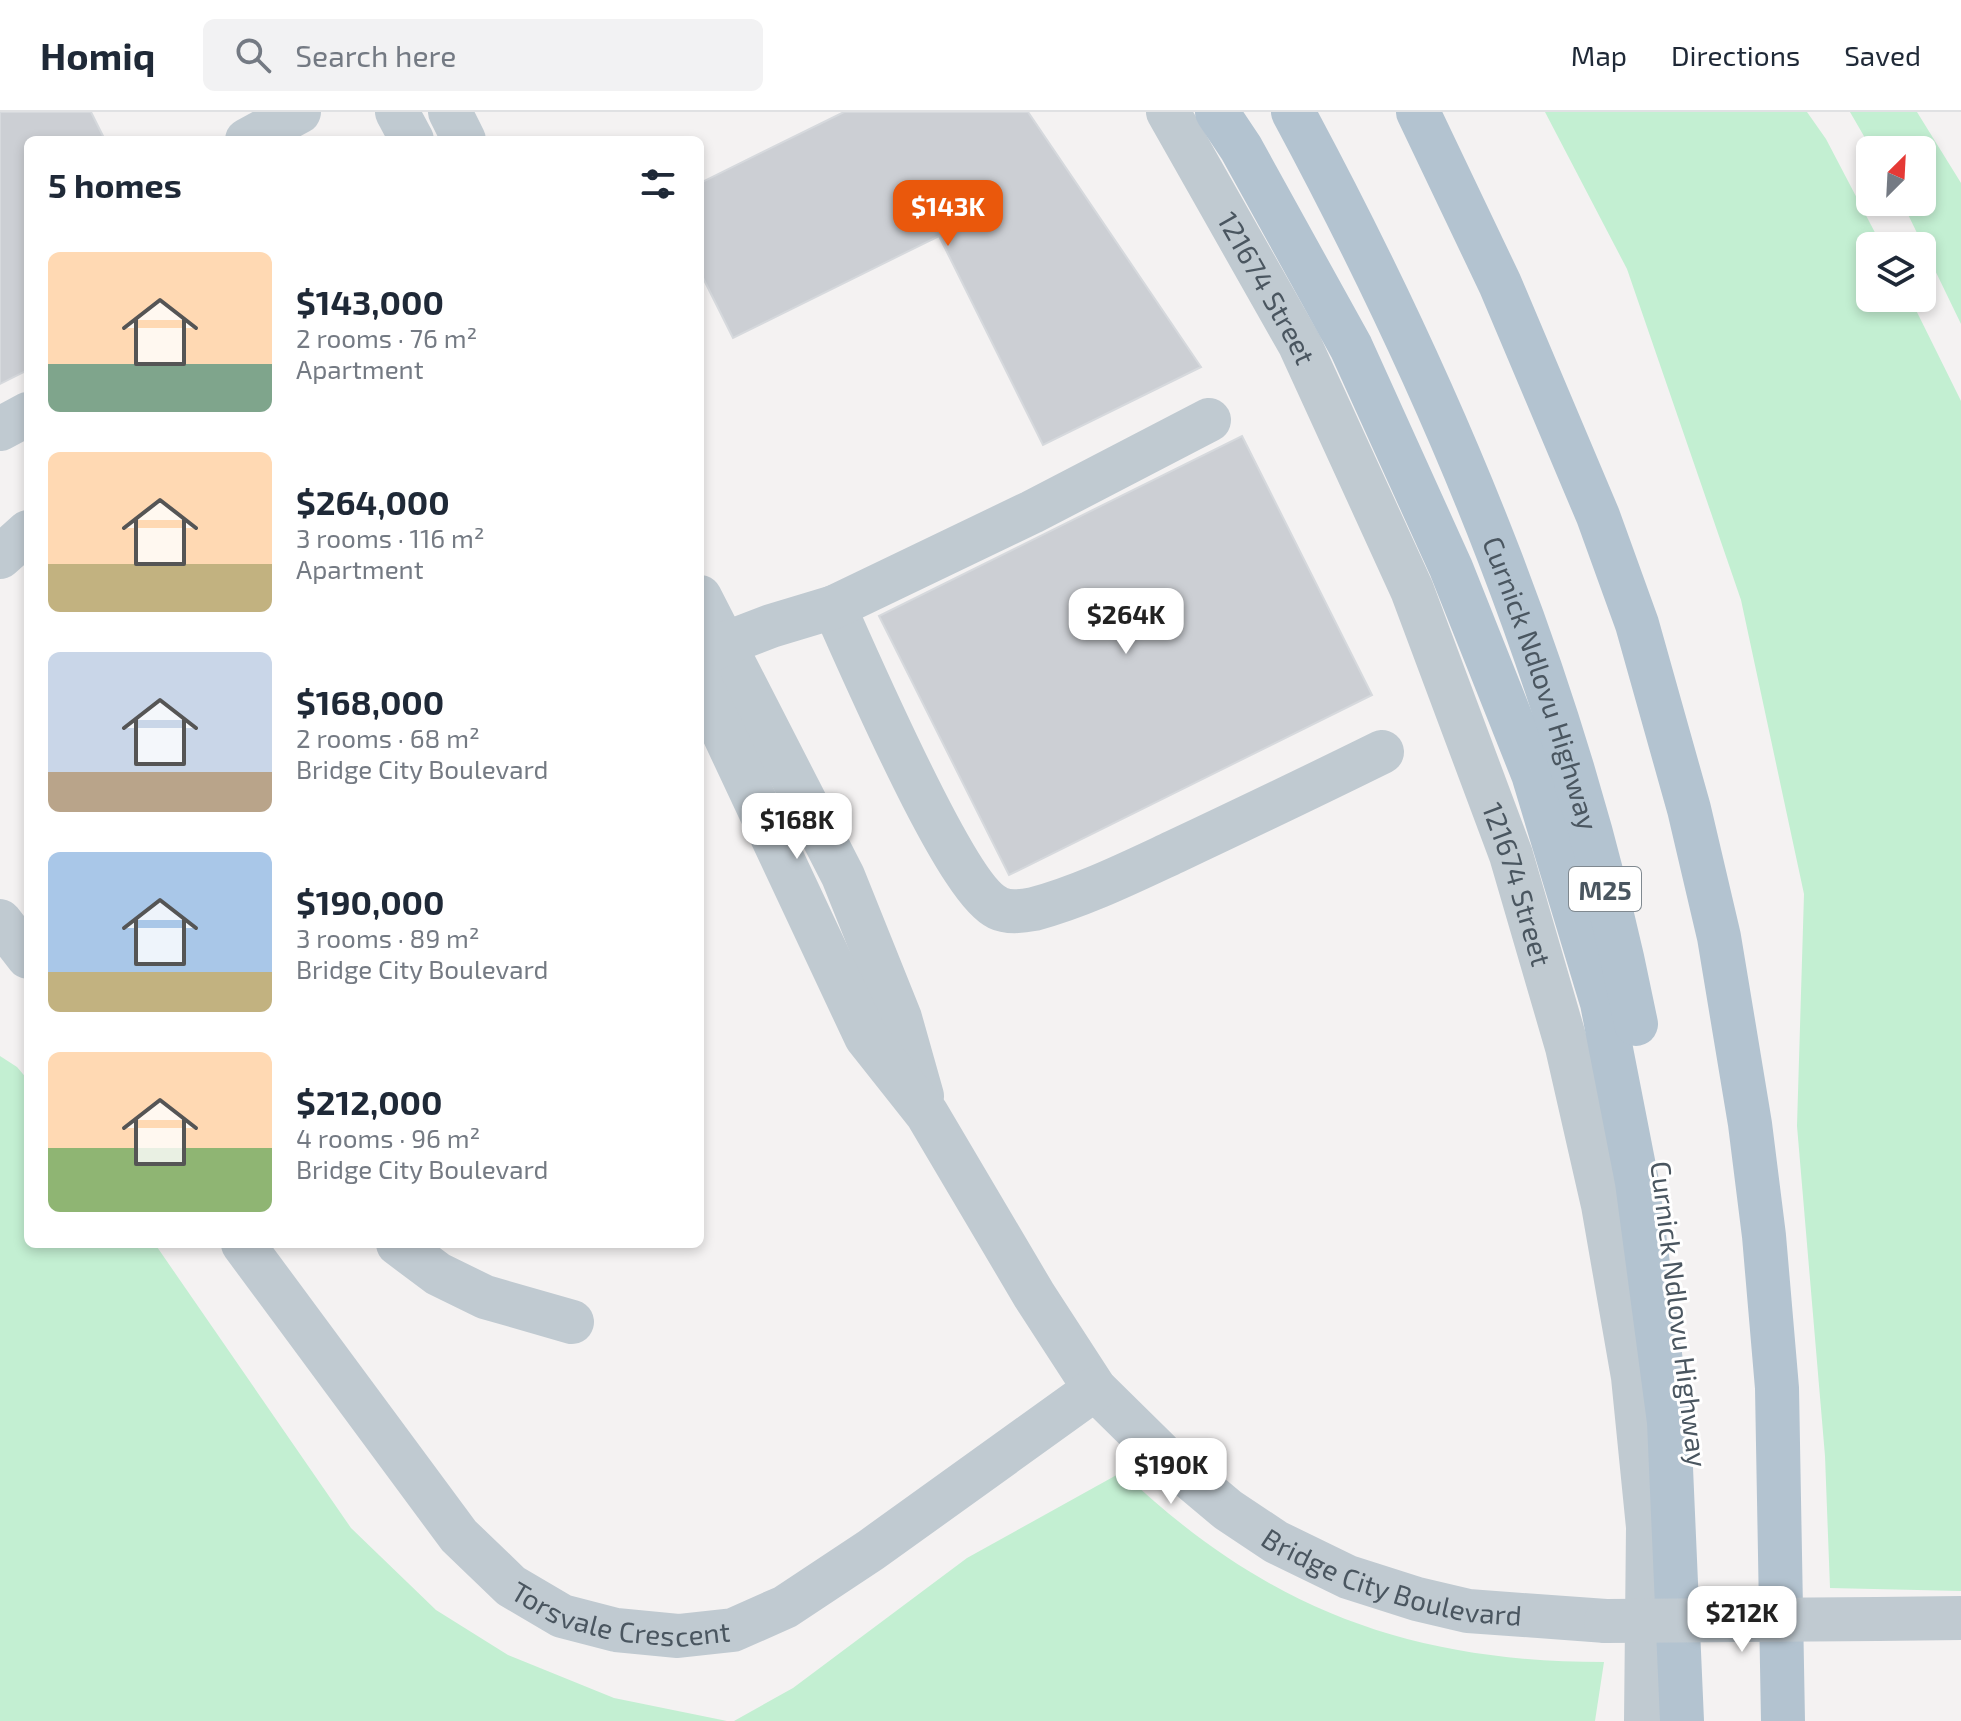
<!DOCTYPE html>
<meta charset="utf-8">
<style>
:root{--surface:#fff;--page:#f2f2f3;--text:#1f2937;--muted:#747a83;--line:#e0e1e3;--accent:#ea580c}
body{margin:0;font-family:"Exo 2",sans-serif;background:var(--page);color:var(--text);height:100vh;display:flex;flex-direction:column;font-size:30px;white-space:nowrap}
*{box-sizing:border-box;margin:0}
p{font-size:26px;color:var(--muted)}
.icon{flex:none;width:44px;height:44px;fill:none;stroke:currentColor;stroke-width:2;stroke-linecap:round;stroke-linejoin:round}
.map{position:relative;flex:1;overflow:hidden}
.details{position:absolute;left:24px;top:24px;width:680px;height:1112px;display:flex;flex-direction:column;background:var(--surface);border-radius:12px;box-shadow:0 4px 12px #0003}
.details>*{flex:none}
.needle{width:52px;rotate:24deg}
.fabs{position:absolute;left:1856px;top:24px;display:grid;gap:16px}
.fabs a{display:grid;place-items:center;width:80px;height:80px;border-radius:12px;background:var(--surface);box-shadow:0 4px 12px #0003;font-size:40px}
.price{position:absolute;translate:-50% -68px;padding:0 18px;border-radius:16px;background:#fff;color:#222;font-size:26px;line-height:52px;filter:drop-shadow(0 2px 4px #0008)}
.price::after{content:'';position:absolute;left:50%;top:48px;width:24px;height:18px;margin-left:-12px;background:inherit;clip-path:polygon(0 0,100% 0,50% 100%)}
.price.selected{background:var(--accent);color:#fff}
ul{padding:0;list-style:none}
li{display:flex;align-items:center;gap:24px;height:200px;padding:0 24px}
li span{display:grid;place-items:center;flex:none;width:224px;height:160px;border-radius:12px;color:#555}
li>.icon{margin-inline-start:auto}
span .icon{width:96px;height:96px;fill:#fffc;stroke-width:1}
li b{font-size:34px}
h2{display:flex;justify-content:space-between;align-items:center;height:96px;padding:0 24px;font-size:34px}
header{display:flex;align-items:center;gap:48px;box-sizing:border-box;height:112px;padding:0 40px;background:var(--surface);border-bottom:2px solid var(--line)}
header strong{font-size:38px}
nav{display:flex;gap:44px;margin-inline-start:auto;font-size:28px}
.search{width:560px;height:72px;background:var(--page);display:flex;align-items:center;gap:20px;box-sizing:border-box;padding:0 28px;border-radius:12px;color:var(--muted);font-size:30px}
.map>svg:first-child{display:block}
.green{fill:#c3efd2}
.building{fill:#cccfd4;stroke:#d6d9dd;stroke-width:2}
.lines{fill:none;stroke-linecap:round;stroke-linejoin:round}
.minor{stroke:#c0cad1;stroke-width:44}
.major{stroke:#b3c3d0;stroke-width:44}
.minor-bridge{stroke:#c0cad1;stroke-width:44}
.labels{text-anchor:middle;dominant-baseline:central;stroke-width:6;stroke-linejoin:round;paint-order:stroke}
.shield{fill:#fff;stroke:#808990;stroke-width:2}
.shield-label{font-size:26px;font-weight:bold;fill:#4a5660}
.street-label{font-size:28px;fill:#4a5660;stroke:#fff}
</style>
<header>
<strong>Homiq</strong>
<div class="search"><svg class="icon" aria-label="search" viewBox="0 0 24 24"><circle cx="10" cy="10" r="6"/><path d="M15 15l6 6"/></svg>Search here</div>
<nav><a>Map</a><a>Directions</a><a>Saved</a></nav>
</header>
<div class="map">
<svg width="1961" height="1609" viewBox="0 0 1961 1609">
<rect width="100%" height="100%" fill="#f4f2f2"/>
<path class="green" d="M1545,0H1807L1826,27L1882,134H1870V186H1910L1961,289V1479L1830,1476L1825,1344L1797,1014L1804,782L1741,488L1627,157Z
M1850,0H1917L1961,71V212L1902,90H1922V38H1872Z
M0,944L17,955L28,968V1132H155L351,1416L436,1498L508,1543L614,1586L727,1609H0Z
M1122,1360C1265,1496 1407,1550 1604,1550L1595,1609H734L793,1576L967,1446Z"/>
<path class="building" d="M0,0H91L105,28H28V258L0,272Z
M844,0H1028L1201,255L1043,333L939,124L733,226L700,160V71Z
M1242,324L1372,583L1009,763L879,504Z"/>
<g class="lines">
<g class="minor">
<path d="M397,0L412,28"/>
<path d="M450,0L464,28"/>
<path id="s1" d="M1168,0L1300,233L1412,478L1511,743L1567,935L1603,1093L1633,1265L1648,1415L1646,1609"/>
<path d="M247,28L299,0"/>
<path d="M0,317L28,302"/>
<path d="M0,445L28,420"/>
<path d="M700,485L843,764L900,906L922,984"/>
<path d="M834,495C859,549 955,776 998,796C1008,801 1024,799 1034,797C1082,784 1129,761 1174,740C1244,707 1313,674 1382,640"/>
<path d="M700,544L724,532L771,514L834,495L1032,400L1209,308"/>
<path id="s2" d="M700,571L866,925L927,1002L1034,1183L1095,1277L1160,1341L1228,1398L1276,1430L1348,1465L1417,1487L1468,1499L1606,1509"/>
<path d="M0,809L28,845"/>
<path id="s3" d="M243,1132L459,1424L511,1474L562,1504L616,1518L678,1524L733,1518L785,1495L871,1438L1095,1277"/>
<path d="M398,1132L438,1162L485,1185L572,1210"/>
<path d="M1877,1507L1961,1506"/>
</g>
<g class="major">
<path d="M1217,0L1241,36L1351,235L1451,456L1533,662L1602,891L1637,1070L1669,1310L1682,1609"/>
<path id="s4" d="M1293,0C1448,288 1573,590 1636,912"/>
<path d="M1418,0L1500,172L1598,404L1637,512L1689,697L1719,825L1750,1012L1764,1124L1777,1276L1783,1609"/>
</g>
<path class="minor-bridge" d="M1606,1509L1877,1507"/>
</g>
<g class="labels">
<rect class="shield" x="1569" y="755" width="72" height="44" rx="6"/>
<g class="shield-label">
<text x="1605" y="777">M25</text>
</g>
<g class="street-label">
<text stroke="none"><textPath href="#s1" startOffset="202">121674 Street</textPath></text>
<text stroke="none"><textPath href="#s4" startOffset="624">Curnick Ndlovu Highway</textPath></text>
<text stroke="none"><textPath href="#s1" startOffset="850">121674 Street</textPath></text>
<text transform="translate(1680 1202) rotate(83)">Curnick Ndlovu Highway</text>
<text stroke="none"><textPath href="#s2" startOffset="1172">Bridge City Boulevard</textPath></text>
<text stroke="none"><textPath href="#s3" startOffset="552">Torsvale Crescent</textPath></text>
</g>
</g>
</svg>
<div class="fabs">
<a><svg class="needle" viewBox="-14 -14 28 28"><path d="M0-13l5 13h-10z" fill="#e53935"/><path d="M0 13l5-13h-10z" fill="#747a83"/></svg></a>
<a><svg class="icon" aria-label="layers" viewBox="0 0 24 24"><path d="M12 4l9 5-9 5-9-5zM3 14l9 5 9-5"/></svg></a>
</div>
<b class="price selected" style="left:948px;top:136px">$143K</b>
<b class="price" style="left:1126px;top:544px">$264K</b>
<b class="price" style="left:797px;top:749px">$168K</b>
<b class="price" style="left:1171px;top:1394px">$190K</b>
<b class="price" style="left:1742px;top:1542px">$212K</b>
<section class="details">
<h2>5 homes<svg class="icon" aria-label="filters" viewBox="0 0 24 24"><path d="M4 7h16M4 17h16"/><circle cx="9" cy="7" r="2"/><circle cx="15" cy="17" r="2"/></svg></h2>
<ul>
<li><span style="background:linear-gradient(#ffd9b3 70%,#7fa58c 0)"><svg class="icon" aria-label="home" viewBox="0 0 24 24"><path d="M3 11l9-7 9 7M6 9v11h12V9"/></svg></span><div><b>$143,000</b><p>2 rooms · 76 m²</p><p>Apartment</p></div></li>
<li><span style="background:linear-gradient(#ffd9b3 70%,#c2b280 0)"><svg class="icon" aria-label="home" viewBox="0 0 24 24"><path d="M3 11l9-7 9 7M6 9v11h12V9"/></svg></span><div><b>$264,000</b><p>3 rooms · 116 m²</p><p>Apartment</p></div></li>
<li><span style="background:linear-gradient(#c9d6e8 75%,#b9a48a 0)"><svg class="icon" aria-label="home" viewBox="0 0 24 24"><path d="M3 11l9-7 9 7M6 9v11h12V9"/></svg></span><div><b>$168,000</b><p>2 rooms · 68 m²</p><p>Bridge City Boulevard</p></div></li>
<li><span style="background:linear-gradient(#a9c7e8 75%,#c2b280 0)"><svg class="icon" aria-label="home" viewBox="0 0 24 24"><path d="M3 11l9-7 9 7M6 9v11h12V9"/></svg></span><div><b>$190,000</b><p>3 rooms · 89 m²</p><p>Bridge City Boulevard</p></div></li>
<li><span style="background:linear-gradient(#ffd9b3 60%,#8fb573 0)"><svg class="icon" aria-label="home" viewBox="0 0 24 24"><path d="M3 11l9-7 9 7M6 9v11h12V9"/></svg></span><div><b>$212,000</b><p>4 rooms · 96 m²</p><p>Bridge City Boulevard</p></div></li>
</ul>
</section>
</div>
